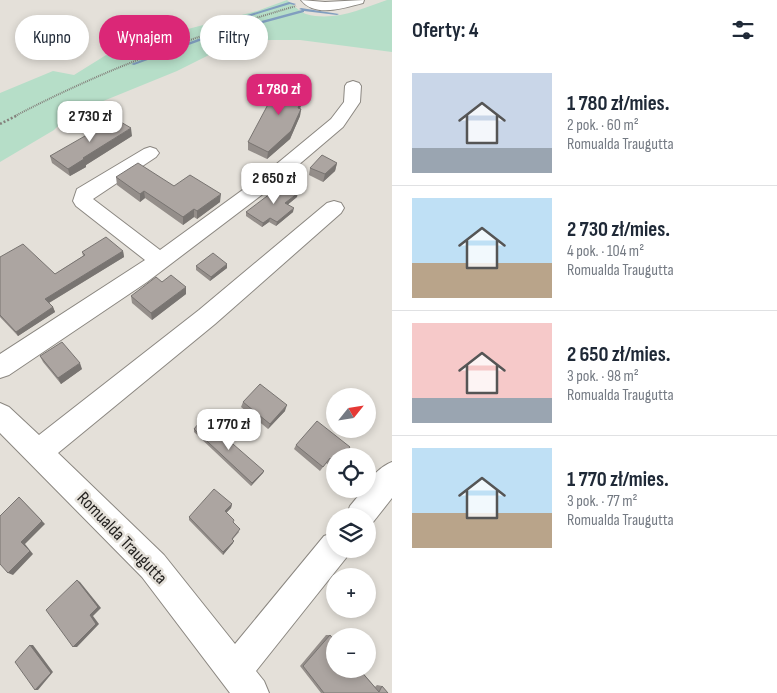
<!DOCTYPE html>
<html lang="pl">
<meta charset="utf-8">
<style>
:root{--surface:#fff;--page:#f6f6f7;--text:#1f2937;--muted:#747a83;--line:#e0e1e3;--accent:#db2777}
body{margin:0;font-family:"Sofia Sans Condensed",sans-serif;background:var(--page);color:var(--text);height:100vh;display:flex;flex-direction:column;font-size:19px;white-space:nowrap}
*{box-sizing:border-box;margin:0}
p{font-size:16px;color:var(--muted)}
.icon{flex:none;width:28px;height:28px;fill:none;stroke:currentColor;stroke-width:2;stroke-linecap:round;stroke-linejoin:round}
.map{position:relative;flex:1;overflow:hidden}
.sheet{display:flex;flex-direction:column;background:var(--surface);width:385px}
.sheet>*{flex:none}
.hud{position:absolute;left:15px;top:15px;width:301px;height:45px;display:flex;gap:10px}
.needle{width:32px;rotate:60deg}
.buttons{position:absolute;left:326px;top:388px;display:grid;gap:10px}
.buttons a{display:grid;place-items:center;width:50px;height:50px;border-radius:50%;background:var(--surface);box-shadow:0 2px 8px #0003;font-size:25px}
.price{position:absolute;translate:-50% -42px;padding:0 11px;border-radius:10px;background:#fff;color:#222;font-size:16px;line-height:32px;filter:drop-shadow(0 1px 2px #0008)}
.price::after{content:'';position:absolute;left:50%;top:30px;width:15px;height:11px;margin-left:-8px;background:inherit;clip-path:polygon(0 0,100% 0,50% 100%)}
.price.on{background:var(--accent);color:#fff}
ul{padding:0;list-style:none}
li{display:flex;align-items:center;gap:15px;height:125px;padding:0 20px}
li+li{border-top:1px solid var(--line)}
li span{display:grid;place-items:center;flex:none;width:140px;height:100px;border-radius:0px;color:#555}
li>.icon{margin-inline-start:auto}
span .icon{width:60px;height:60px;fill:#fffc;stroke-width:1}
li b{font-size:21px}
h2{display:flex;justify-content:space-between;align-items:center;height:60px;padding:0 20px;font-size:21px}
.tag{padding:0 18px;border-radius:22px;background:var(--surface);box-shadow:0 2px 8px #0003;font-size:18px;line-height:45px}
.tag.on{background:var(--accent);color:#fff}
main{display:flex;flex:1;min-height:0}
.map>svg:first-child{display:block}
.green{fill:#b6dec8}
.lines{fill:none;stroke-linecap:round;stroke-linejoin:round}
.stream{fill:#809ebf;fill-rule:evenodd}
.minor-casing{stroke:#8b8781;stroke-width:2}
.path-far1{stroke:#84817c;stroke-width:2;stroke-dasharray:1 1;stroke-linecap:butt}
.path{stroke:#84817c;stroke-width:2.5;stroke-dasharray:2 2;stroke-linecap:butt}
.minor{fill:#fff;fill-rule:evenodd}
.wall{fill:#948e8a}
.shaded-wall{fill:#787471}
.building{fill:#aca5a1;stroke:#787471}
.labels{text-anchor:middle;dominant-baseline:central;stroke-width:5;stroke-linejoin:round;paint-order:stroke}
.near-street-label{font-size:18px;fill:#242220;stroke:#e4e0d9}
</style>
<main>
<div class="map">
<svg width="392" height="693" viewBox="0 0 392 693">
<rect width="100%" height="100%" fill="#e4e0d9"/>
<path class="green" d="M287,0C292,4 300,12 306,14C334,22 361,9 387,0H392V52L300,40H239L177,71L91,106L74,110L54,130L0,162V93L53,71L74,75L119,47L257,11Z"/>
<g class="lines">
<path class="stream" d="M289,2L296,4L294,5L290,4L228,23L225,22Z
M301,8L339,14L337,15L304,11V12L208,38L134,65L131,64L206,36L302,10L299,9Z"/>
<defs>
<path id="minor" d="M301,0L325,2L364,0L363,3C344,8 315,18 301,0Z
M353,81L359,83L361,86L360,102L343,127L276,184L147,282L9,375L0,378V354L145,260L76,206L73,201L77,189L144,149L150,147L156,149L159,153L156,157L93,199L160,250L262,176L331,119L344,102L345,86L347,83Z
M334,201L341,203L344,208L341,213L215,324L58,453L164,555L235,644L324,536L335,532V549H349L346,558L256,671L264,681L269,693H230L142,577L0,433V403L9,407L39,435L199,310L327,203Z
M392,462V498L370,526L368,527V516H346L350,506L364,489H368C368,477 382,466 392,462Z"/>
</defs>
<use href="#minor" class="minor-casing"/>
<path class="path-far1" d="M15,116C105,69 199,34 296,6"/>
<path class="path" d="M0,124L18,115"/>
<use href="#minor" class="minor"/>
</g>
<path class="wall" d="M308,85L307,92L300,109H301L300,116L290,139L267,159L248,150V142Z
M132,136L86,165V167L70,176L52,163L50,156Z
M337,163L335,171L323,182L309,175L310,168Z
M116,177L174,186L220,202L197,219L194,217L183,225L145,198L140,202L117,185Z
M297,197L288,204L293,212L276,226L269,222L262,227L246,216V212Z
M123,251L124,257L49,303L53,307L55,312L18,336L0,317V257L55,274L83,256L82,252Z
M196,266L227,268L210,281L196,270Z
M186,294L152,320L132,303L131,296Z
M40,356L82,369L61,384L43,362Z
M243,402L285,411L268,429L241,407Z
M194,429L264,471L263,473L251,486L194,432Z
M296,445L335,456V466L333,468L326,463L320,471L294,449Z
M232,504L231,508L226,513L233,523L239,532L233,539V543L223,555L189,520V517Z
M326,635H330L375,687L377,685L382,686L388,693H321L300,666Z"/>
<path class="shaded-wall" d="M308,85L307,92L296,116L298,108Z
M301,109L300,116L290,139L267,159L268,152Z
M131,128L132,136L86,165V167L70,176L68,169L83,158Z
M337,163L335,171L323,182L325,174Z
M144,191L145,198L140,202V194Z
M298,193L297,197L285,207V203Z
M221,194L220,202L197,219V211Z
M294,208L293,212L276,226L277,222Z
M194,209V217L183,225V217Z
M270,218L269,222L262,227L263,223Z
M123,251L124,257L47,304L45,299Z
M227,264V268L210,281L211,277Z
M186,287V294L152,320L151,313Z
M53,307L55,312L18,336L16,332Z
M80,363L82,369L61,384L58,378Z
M287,405L285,411L268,429L270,424Z
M264,471L263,473L251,486L252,483Z
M19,497L45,524L25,544L33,554L13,575L8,573Z
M232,504L231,508L224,515L225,511Z
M234,541L233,543L223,555V552Z
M77,580L80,582L101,608L93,616L99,624L77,647H73L90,615Z
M30,645H33L53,672L38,690H35Z"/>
<path class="building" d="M281,80L308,85L298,108L301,109L291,131L268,152L248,142Z
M114,118L131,128L83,158L84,159L68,169L50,156L92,132Z
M322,155L337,163L325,174L310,168Z
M138,163L174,186L190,175L221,194L197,211L194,209L183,217L144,191L140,194L116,177Z
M283,184L298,193L285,203L294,208L277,222L270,218L263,223L246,212Z
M106,237L123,251L45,299L53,307L16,332L0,315V257L23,244L55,274L85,255L82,252Z
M213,253L227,264L211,277L196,266Z
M171,275L186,287L151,313L131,296L156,277L162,282Z
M62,342L80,363L58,378L40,356Z
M260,384L287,405L270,424L243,402Z
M203,418L264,471L252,483L194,429Z
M317,421L350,447L343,456H335V463L330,458L323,467L296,445Z
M214,489L232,504L225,511L234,520L233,522L240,529L232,539L234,541L223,552L189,517Z
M19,497L42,521L21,542L30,551L8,573L0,564V516Z
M77,580L98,607L90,615L96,624L73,647L46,610Z
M330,635L335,641V669H359L379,692L382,686L388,693H324L303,666Z
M30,645L51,673L35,690L15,662Z"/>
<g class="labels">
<g class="near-street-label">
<text transform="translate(122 538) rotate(46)">Romualda Traugutta</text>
</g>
</g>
</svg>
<div class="buttons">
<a><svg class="needle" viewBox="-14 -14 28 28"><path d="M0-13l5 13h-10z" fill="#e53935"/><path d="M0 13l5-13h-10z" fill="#747a83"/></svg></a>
<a><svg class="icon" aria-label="locate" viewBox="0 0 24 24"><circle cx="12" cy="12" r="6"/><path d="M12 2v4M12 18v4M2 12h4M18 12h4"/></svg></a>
<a><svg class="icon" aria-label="layers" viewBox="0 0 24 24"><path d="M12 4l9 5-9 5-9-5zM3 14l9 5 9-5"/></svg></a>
<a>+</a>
<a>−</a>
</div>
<b class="price on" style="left:279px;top:116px">1 780 zł</b>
<b class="price" style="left:90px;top:143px">2 730 zł</b>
<b class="price" style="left:274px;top:205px">2 650 zł</b>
<b class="price" style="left:229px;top:451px">1 770 zł</b>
<div class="hud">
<a class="tag">Kupno</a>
<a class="tag on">Wynajem</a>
<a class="tag">Filtry</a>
</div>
</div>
<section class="sheet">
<h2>Oferty: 4<svg class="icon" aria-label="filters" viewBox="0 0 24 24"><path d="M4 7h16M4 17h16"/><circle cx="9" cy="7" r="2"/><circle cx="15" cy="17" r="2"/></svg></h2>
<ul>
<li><span style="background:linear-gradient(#c9d6e8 75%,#9aa5b1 0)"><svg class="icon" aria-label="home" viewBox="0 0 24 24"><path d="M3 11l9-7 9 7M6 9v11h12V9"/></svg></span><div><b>1 780 zł/mies.</b><p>2 pok. · 60 m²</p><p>Romualda Traugutta</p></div></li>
<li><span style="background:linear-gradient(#bfe0f5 65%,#b9a48a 0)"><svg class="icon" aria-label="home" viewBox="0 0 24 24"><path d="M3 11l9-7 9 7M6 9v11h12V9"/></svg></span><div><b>2 730 zł/mies.</b><p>4 pok. · 104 m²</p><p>Romualda Traugutta</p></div></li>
<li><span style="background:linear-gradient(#f6c9c9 75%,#9aa5b1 0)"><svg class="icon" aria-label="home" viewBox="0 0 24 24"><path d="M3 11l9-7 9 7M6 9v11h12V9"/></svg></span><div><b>2 650 zł/mies.</b><p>3 pok. · 98 m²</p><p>Romualda Traugutta</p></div></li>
<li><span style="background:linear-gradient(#bfe0f5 65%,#b9a48a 0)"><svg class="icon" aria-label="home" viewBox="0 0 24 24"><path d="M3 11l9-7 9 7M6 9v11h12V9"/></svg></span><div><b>1 770 zł/mies.</b><p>3 pok. · 77 m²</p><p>Romualda Traugutta</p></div></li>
</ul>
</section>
</main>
